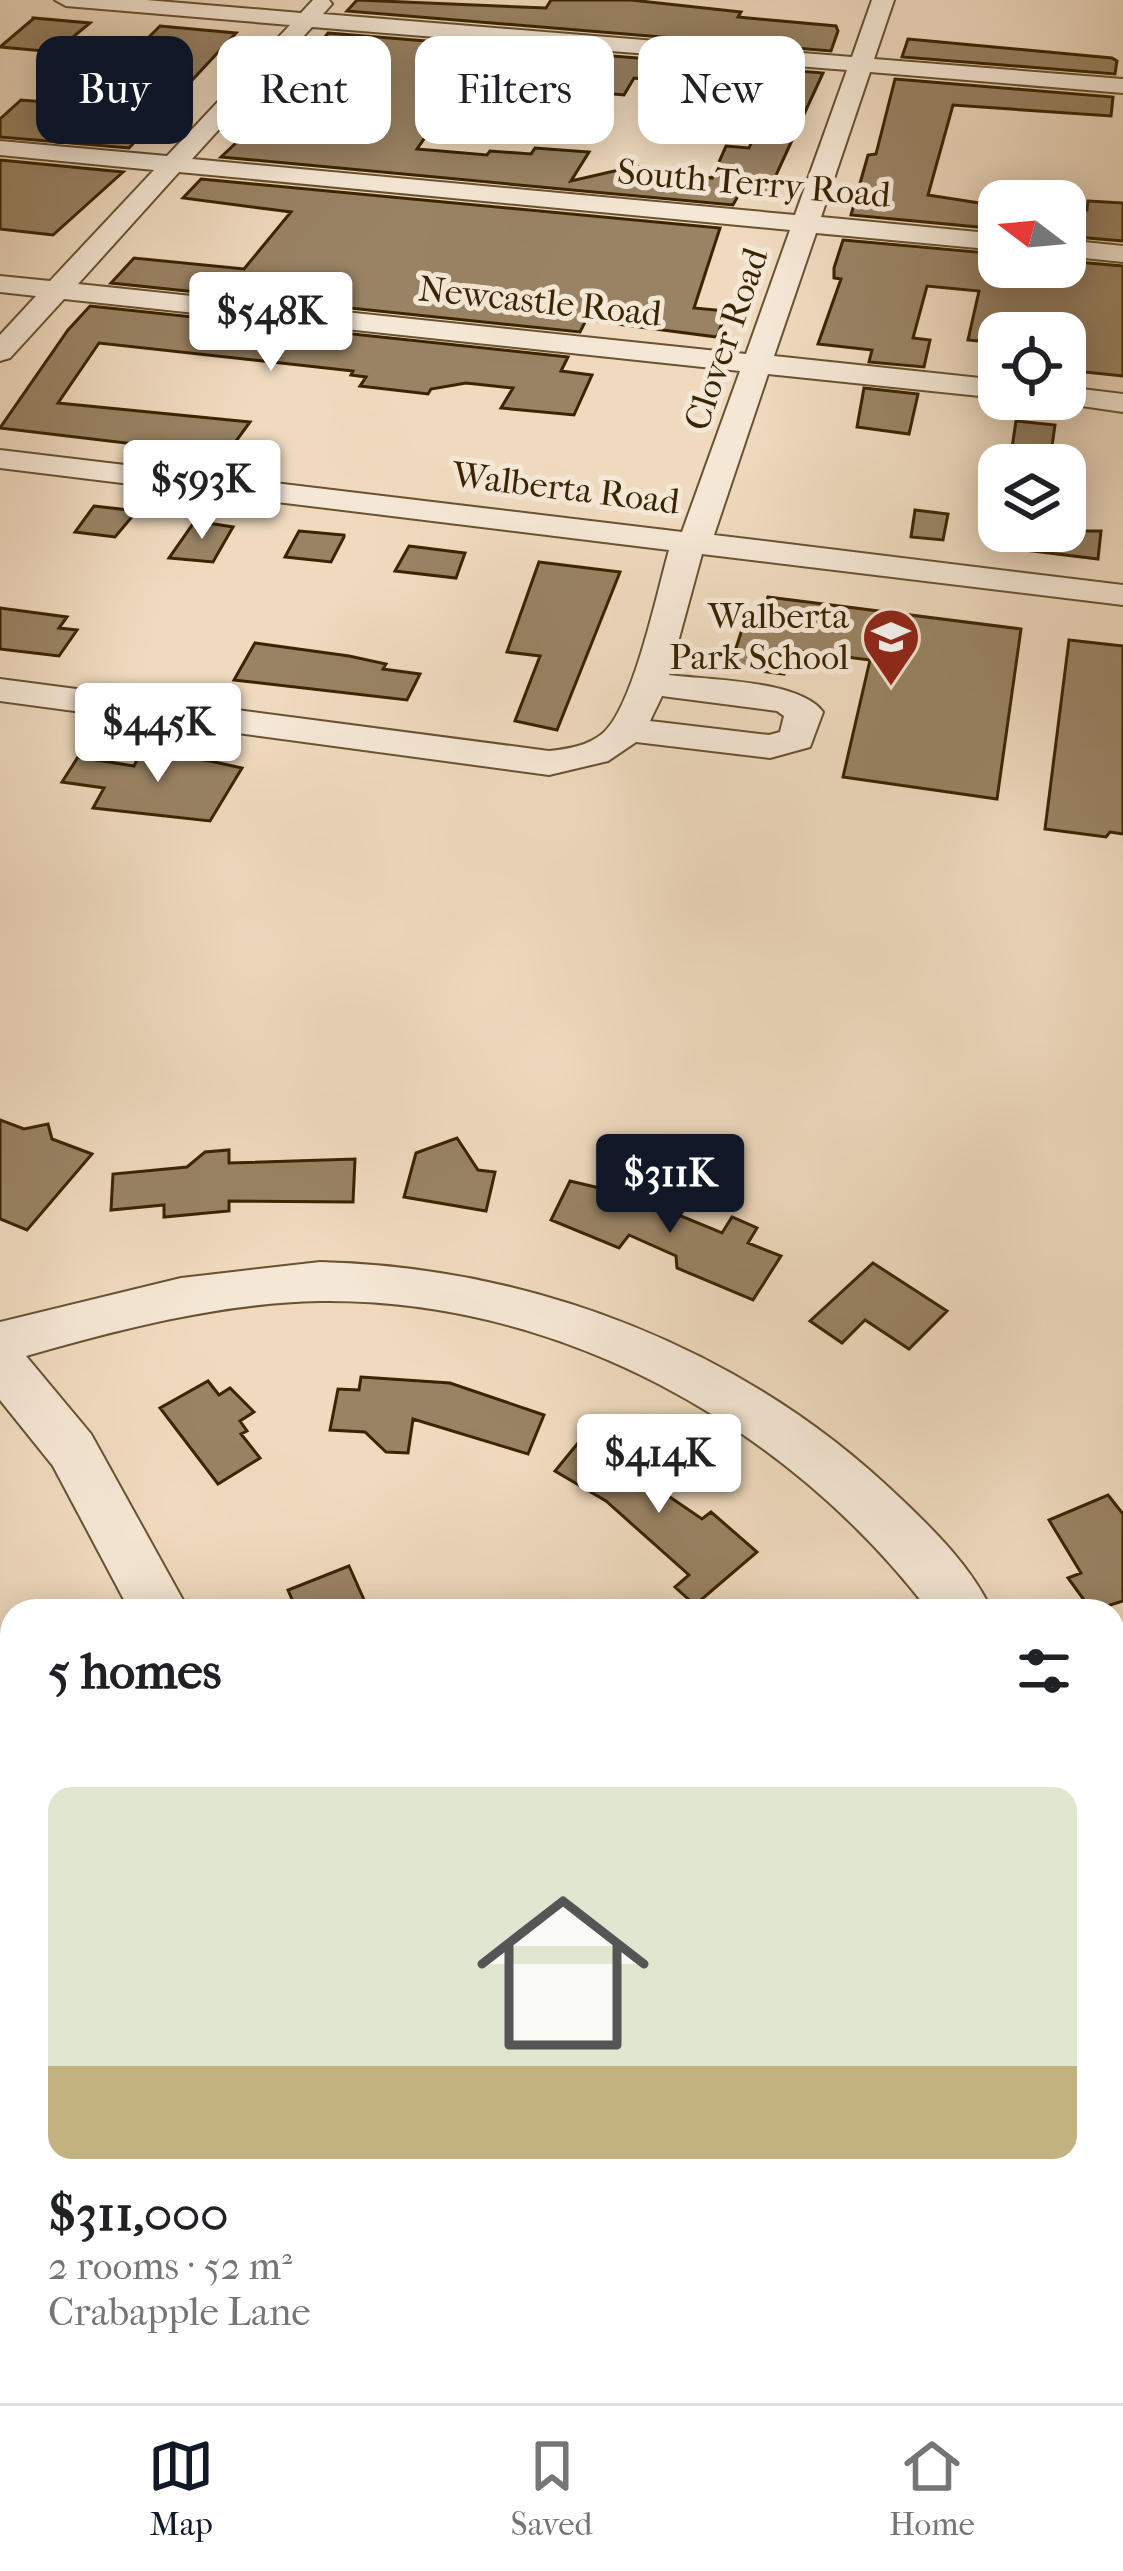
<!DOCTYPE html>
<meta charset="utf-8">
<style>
:root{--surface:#fff;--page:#f2f2f2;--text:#202124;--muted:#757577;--line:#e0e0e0;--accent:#111827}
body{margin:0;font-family:"IM FELL French Canon",serif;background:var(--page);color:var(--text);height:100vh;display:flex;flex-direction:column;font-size:45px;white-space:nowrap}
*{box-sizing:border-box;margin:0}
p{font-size:39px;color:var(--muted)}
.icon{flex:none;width:66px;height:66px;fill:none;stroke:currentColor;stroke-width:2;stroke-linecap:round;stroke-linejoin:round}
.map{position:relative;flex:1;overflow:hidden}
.sheet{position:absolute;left:0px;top:1599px;width:1125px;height:804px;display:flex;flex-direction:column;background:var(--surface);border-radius:36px 36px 0 0;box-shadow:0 6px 30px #0003}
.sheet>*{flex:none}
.guide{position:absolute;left:36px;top:36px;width:1053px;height:108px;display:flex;gap:24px}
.needle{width:78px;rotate:286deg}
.fabs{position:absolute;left:978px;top:180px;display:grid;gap:24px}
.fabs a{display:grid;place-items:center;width:108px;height:108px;border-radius:24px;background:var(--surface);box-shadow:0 6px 30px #0003;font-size:60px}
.price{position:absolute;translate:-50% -102px;padding:0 27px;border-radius:12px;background:#fff;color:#222;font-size:39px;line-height:78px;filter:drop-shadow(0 3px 6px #0008)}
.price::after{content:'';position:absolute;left:50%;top:72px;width:36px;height:27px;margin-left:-18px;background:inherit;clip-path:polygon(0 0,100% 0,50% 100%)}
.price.on{background:var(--accent);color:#fff}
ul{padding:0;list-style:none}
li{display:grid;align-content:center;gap:24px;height:636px;padding:0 48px}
li span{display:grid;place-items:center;height:372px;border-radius:24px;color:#555}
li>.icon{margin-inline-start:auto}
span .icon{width:216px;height:216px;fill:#fffc;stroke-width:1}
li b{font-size:51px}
h2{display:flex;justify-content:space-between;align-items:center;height:144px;padding:0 48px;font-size:51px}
.chip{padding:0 42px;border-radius:24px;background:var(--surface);box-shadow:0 6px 30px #0003;font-size:42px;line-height:108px}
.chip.on{background:var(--accent);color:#fff}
.tabs{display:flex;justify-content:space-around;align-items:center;height:168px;border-top:3px solid var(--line);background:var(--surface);font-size:33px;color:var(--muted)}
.tabs a{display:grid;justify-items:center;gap:6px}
.tabs .on{color:var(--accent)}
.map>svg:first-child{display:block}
.building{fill:#998364;stroke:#3b2401;stroke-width:3;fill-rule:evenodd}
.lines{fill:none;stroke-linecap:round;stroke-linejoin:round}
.minor-casing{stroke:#685230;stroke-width:4}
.minor{fill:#f5e7d5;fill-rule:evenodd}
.labels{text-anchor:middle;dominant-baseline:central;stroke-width:10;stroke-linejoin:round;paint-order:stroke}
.far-street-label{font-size:36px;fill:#3b2401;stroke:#f5e7d5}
.far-poi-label{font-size:36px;fill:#3b2401;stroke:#f5e7d5;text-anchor:end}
</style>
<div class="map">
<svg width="1123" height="2403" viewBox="0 0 1123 2403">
<rect width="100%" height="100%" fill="#efdabf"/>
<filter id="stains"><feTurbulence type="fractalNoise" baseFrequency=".00167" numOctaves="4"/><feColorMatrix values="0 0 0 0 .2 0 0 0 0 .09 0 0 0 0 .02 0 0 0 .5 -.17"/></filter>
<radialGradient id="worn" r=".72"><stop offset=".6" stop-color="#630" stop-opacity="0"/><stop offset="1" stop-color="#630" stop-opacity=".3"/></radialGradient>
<path class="building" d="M357,0L546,8L551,0H631L741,12L738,17L836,26L838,31L831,51L347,11Z
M33,19V18L90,23L55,52L0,47Z
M160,26L236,33L129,148L0,137V119L21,100L81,105Z
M328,33L823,73L766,197L738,196L733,205L221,157L254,126ZM476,65L537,70L527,85L568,90L624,95L634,78L773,95L749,148L726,146L712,178L636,166L571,181L589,152L535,148L531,154L490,151L487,155L417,149Z
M908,39L1112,58L1117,61L1115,74L902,57Z
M895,79L1113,97L1111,116L953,105L928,195L999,206V229L851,215L868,155L876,154Z
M0,160L123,172L53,235L0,229Z
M201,179L720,228L694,308L726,311L717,337L586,320L580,332L111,283L134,258L244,269L291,212L183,198Z
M1088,201L1123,203V241L1065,236V212L1087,210Z
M843,240L999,254V267L1065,272V261L1123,266V376L1065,370V333H999V343L968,340L979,291L927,286L913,338L930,340L924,367L869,362L872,350L818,344L841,279L834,278V268Z
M90,306L568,357L561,371L592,375L574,415L501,408L513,388L466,383L431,389L428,394L360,386L366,377L351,375L353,371L99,343L58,403L250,422L226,455L0,428L68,330Z
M864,388L918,394L909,434L857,427Z
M1016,421L1055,425L1051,453L1012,448Z
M94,506L137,511L115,537L75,532Z
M915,510L948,514L943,540L911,537Z
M195,521L233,527L213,562L169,558Z
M299,531L344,535V537L331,562L285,557Z
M1017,531H1101L1098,559L1016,549Z
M409,546L465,553L456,578L395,571Z
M539,562L620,572L557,730L515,721L540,656L507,652Z
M768,597L1021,629L997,799L843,777L870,660L791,650L784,674L730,667L745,620L760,622Z
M0,608L67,617L59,628L77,630L59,656L0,649Z
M1069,640L1123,646V834L1110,832L1106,837L1045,829Z
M255,643L349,656L386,664L383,669L420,674L407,700L234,680Z
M149,751L210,761L242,768L210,821L93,808L104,788L62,782L78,757L134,766L141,752Z
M0,1120L24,1129L48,1124L52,1139L92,1154L27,1230L0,1219Z
M457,1138L478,1170L495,1172L486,1211L404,1197L416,1153Z
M229,1150V1163L355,1159L353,1202L229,1201V1211L164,1217V1205L111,1210L113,1174L187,1167L205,1152Z
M570,1181L667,1204L664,1209L722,1233L732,1217L757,1228L748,1243L781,1256L753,1300L677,1268L676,1256L629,1235L619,1248L551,1220Z
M873,1263L947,1311L909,1349L865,1320L842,1343L810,1321Z
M361,1377L450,1383L544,1415L528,1454L413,1419L408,1453L386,1452L365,1432L330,1430L338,1389L359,1390Z
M208,1381L219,1395L230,1388L254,1412L240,1421L247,1431L241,1434L260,1458L218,1484L160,1408Z
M587,1432L656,1473L648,1482L702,1519L711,1512L757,1552L695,1605L675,1587L689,1575L606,1501L555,1471Z
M1108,1495L1123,1514V1601L1092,1611L1068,1578L1081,1573L1049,1520Z
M349,1566L369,1611H297L288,1590Z"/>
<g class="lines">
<defs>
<path id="minor" d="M55,0H146L301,13L313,0H329L332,4L323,14L852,57L872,0H894L874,59L1123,79V93L870,72L821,217L999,234V250L816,233L774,356L999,380V398L768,374L714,535L1123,585V605L702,554L669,675C708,680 800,680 823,712L810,747L770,758L636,742L608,761L549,775L0,701V679L549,751C568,749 587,746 602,734C633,709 657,592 669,550L0,468V450L682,532L740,371L64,299L10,358L0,361V335L36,296L0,292V276L50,281L154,170L0,155V141L167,156L290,25L66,6ZM312,27L847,70L795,215L192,159ZM179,172L790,230L746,354L78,284ZM662,696L777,711L784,716L780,732L769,735L650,721Z
M1065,240L1123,246V262L1065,256Z
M1065,387L1123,394V412L1054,402L1052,399H1065Z
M320,1262C533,1267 746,1349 900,1498C934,1530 972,1568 992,1611H929C786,1424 558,1298 320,1301C220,1303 121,1329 26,1356L91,1434L189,1611H130L53,1466L0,1400V1322L181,1278Z
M189,2391H263L261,2403H187Z
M1037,2391H1111V2403H1037Z"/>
</defs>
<use href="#minor" class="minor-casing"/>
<use href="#minor" class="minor"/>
</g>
<defs>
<symbol id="school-pin" viewBox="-11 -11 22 30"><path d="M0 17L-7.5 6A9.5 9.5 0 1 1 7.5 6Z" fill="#8f2418" stroke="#f5e7d5"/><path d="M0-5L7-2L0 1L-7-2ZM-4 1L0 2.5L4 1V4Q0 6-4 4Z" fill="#fff"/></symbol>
</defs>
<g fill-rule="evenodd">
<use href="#school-pin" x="858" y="604" width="66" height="90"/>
</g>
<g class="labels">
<g class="far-street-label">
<text transform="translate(754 183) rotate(5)">South Terry Road</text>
<text transform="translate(540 301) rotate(6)">Newcastle Road</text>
<text transform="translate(726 339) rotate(-71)">Clover Road</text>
<text transform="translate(566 488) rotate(7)">Walberta Road</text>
</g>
<g class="far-poi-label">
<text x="849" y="616">Walberta<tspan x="849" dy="41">Park School</tspan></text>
</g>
</g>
<rect width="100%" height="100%" filter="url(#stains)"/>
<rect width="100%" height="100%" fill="url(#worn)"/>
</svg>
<div class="fabs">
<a><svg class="needle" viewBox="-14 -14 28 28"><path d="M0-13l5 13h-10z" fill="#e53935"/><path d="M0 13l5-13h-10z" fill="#757577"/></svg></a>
<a><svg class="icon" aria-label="locate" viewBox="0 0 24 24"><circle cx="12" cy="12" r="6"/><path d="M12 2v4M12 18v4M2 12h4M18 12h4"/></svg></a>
<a><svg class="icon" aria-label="layers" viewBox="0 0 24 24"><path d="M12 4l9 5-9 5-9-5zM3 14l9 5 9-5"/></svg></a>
</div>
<b class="price" style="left:271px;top:374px">$548K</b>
<b class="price" style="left:202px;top:542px">$593K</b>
<b class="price" style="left:158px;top:785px">$445K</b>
<b class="price on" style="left:670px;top:1236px">$311K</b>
<b class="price" style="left:659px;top:1516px">$414K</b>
<div class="guide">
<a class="chip on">Buy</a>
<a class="chip">Rent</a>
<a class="chip">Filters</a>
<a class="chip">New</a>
</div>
<section class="sheet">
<h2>5 homes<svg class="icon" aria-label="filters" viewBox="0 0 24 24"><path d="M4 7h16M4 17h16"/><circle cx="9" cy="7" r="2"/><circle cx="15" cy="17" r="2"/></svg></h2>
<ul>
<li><span style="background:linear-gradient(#dfe7d0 75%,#c2b280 0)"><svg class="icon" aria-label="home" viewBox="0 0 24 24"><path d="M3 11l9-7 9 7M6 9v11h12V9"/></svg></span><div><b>$311,000</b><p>2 rooms · 52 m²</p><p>Crabapple Lane</p></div></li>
</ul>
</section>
</div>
<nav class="tabs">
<a class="on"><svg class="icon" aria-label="map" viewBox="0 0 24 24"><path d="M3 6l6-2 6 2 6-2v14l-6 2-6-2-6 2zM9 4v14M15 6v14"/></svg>Map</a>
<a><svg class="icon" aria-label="saved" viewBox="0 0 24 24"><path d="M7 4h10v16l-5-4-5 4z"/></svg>Saved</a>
<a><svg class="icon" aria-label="home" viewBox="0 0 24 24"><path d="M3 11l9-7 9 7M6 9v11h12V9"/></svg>Home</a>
</nav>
